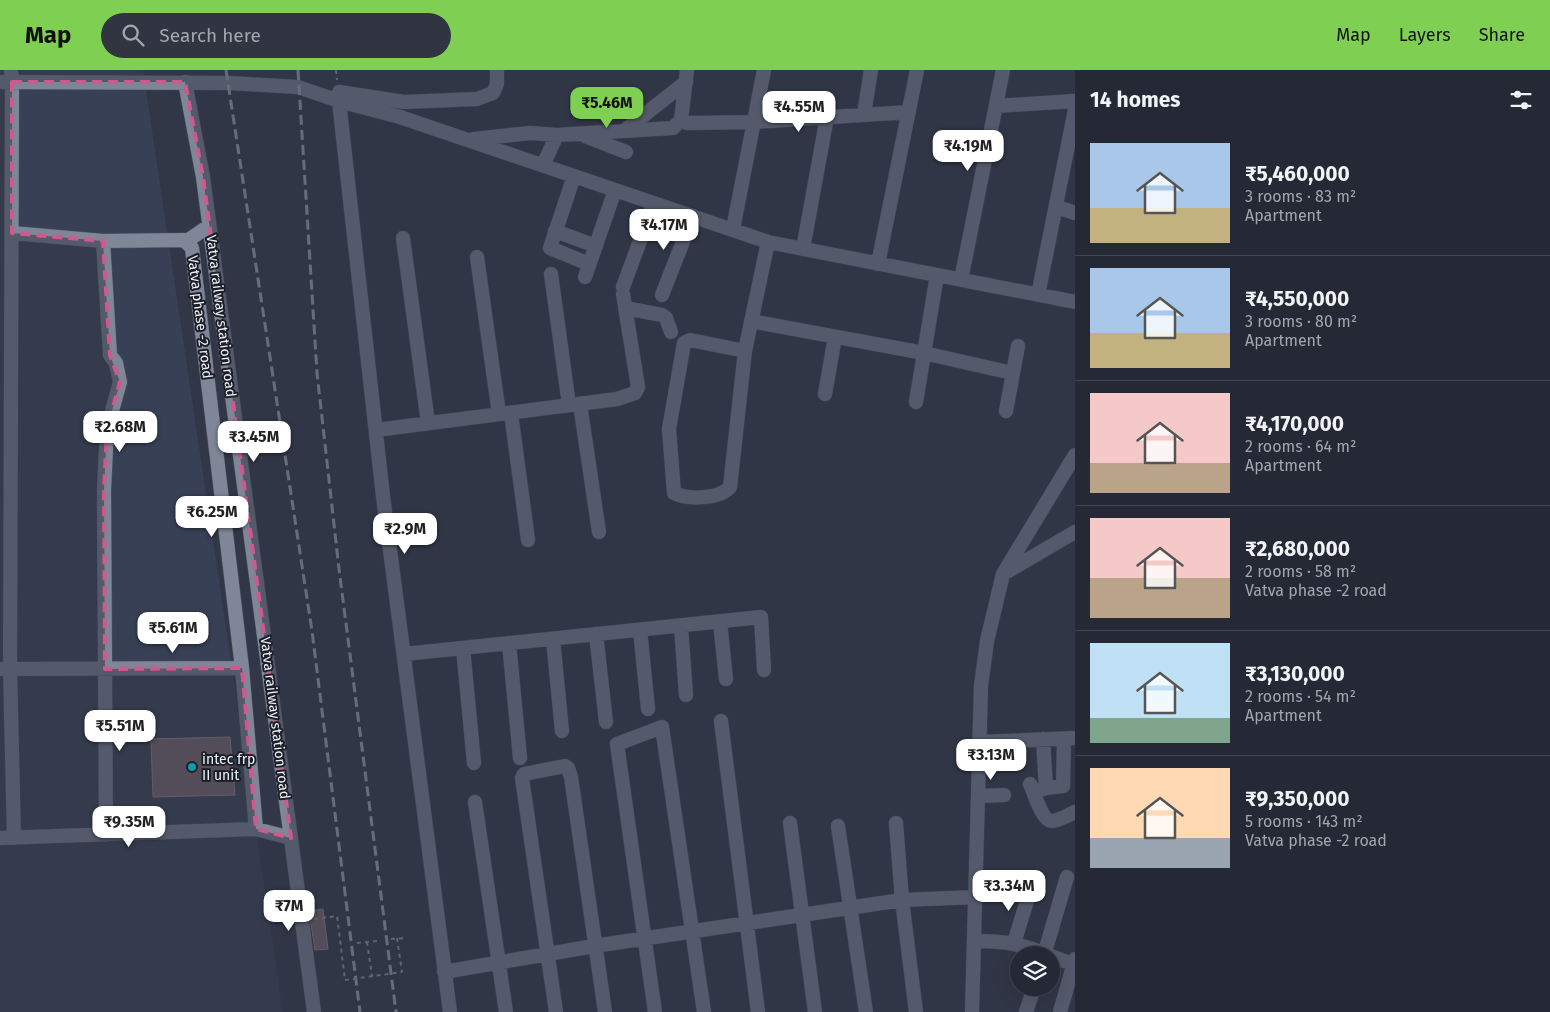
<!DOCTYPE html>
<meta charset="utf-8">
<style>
:root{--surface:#252935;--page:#313541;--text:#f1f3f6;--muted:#a3a6ad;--line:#424550;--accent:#7fd052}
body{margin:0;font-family:"Fira Sans",sans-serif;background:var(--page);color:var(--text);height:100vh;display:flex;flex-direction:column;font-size:19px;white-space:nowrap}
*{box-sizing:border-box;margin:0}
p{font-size:16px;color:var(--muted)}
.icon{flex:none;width:28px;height:28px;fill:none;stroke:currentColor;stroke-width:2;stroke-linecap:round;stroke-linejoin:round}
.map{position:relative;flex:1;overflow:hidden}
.sheet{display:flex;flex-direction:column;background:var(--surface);width:475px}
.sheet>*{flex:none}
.fabs{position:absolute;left:1010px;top:876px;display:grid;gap:10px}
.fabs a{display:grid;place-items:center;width:50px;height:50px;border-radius:50%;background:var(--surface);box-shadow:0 5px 20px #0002,0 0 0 1px var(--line);font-size:25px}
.price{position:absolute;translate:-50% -42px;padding:0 11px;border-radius:10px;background:#fff;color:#222;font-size:16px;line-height:32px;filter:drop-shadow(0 1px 2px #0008)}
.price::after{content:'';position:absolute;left:50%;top:30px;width:15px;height:11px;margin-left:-8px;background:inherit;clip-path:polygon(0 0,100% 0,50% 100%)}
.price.current{background:var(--accent);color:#111}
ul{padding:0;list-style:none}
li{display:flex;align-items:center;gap:15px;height:125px;padding:0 15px}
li+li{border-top:1px solid var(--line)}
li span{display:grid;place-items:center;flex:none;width:140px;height:100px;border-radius:0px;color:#555}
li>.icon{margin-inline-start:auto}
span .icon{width:60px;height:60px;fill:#fffc;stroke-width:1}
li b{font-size:21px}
h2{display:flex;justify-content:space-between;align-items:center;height:60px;padding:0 15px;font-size:21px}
header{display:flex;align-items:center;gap:30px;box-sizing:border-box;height:70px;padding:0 25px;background:var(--accent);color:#111}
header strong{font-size:24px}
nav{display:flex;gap:28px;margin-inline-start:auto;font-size:18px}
.search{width:350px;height:45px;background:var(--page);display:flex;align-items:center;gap:12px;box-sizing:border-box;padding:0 18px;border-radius:28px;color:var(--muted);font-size:19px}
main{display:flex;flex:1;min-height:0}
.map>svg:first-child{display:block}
.built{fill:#384055}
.building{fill:#7c6770;stroke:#a18b94}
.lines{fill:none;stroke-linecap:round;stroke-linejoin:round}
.minor-casing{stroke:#505663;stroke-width:15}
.path{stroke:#969ba8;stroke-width:2;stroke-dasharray:4 4;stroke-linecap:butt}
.minor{stroke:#7e8698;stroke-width:14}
.rail{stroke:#a9aebb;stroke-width:3;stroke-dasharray:10 5;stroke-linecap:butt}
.path-bridge{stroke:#969ba8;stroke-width:2;stroke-dasharray:4 4;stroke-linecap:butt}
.marked{fill:none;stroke:#cf598b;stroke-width:4;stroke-dasharray:10 6;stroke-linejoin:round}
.culture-dot{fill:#0f9aa8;stroke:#1c1f26;stroke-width:2}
.labels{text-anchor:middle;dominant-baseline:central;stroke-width:4;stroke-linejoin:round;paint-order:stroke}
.street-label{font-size:14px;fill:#edf1fc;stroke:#1c1f26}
.poi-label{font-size:14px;fill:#edf1fc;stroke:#1c1f26;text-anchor:start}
</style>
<header>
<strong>Map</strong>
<div class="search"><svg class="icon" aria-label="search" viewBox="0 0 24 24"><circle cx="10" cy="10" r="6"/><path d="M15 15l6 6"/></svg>Search here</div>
<nav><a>Map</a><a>Layers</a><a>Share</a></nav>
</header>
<main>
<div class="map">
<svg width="1075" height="942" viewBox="0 0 1075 942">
<rect width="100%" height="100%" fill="#313747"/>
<path class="built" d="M0,0H143L283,942H0Z"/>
<path class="building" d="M230,667L235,725L153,727L151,669Z
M323,839L328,879L315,880L309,841Z"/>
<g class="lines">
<defs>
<path id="minor" d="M11,0L12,12L10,599L14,768
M0,12L228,13L298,17L339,31L400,47L768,172L1075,232
M185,12L203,107L314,942
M339,22L404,32L477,29L493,23L497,14V0
M339,31L383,426L450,942
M996,36L1075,31
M864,44L871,0
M687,53L754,52L909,42
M624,61L686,12
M585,66L626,82
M474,69L530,63L557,65L673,58L681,50L687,0
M543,95L557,65
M574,106L550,178L589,194
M1057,137L1075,143
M733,159L764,0
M555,161L596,176
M12,163L103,171L184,170L192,178L242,598L256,759
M403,168L428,353
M103,171L110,285L116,293L120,312L107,359L104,420L106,765
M187,171L209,156
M803,179L827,47
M477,187L499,344
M878,194L917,0
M551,204L569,335
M585,207L615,120
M961,210L1003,0
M623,217L654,133
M662,225L693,146
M1038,225L1075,40
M625,238L662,245L666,248L671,262
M751,251L924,283L1012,303
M745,281L690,270L684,273L669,359L674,423C688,430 720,429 730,417L745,281L768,172
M825,324L835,267
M916,332L937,205
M580,334L599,462
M1006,341L1018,276
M511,343L528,470
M376,360L617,329L635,323L638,317L623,224
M1003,504L1075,462
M720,552L726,609
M681,556L686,625
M640,560L648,639
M596,564L606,652
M553,569L562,661
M509,573L520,688
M463,578L474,693
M404,584L761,547L764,600
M1,599L242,598
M721,651L758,942
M980,672L1075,668
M1030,714C1034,722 1042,751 1052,751C1059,751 1068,745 1075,742
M1046,718L1063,716L1064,669
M1037,721L1046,718L1043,669
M979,726L1004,725
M475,732L506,942
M790,753L815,942
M896,753L902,830L916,942
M838,756L866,942
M0,768L256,759L291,768
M976,871C1007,871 1020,874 1049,885
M1014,873L1031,818
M1044,885L1067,807
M1051,886L1075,895
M444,902L594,876L902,830L977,827
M556,942L522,708L524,704L565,696L568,698L571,707L605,942
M655,942L617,674L662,657L704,942
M972,942L981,616L987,571L1003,504L1075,385
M1026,942L1034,918
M1060,942L1075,889"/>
</defs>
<use href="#minor" class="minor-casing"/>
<path class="path" d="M336,0L337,10
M314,849L337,846L345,910
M397,868L402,902
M391,869L405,868
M367,872L372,906
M357,873L378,871"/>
<use href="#minor" class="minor"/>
<path class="rail" d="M226,0L312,561L360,942
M298,0L317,303L339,499L396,942"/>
<path class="path-bridge" d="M345,910L402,902"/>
</g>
<path d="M0 0H1075V942H0ZM12,12H185L203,107L291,768L256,759L242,598L105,599L104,420L107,359L120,312L110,285L103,171L12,163Z" fill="#313747" fill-opacity=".55" fill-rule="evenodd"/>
<path class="marked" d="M12,12H185L203,107L291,768L256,759L242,598L105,599L104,420L107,359L120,312L110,285L103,171L12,163Z"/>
<circle class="culture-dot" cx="192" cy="697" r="5"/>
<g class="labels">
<g class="street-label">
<text transform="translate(221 246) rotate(83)">Vatva railway station road</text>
<text transform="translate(200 247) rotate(83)">Vatva phase -2 road</text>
<text transform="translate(275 648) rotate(83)">Vatva railway station road</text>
</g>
<g class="poi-label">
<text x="202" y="689">intec frp<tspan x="202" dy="16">II unit</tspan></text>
</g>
</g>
</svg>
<div class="fabs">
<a><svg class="icon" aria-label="layers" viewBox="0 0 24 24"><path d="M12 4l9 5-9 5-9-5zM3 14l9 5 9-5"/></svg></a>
</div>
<b class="price current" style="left:607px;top:59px">₹5.46M</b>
<b class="price" style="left:799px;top:63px">₹4.55M</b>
<b class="price" style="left:968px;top:102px">₹4.19M</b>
<b class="price" style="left:664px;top:181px">₹4.17M</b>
<b class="price" style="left:120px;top:383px">₹2.68M</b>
<b class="price" style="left:254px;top:393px">₹3.45M</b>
<b class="price" style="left:212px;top:468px">₹6.25M</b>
<b class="price" style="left:405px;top:485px">₹2.9M</b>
<b class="price" style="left:173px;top:584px">₹5.61M</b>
<b class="price" style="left:120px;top:682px">₹5.51M</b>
<b class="price" style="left:991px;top:711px">₹3.13M</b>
<b class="price" style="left:129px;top:778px">₹9.35M</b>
<b class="price" style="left:1009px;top:842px">₹3.34M</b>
<b class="price" style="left:289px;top:862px">₹7M</b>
</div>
<section class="sheet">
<h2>14 homes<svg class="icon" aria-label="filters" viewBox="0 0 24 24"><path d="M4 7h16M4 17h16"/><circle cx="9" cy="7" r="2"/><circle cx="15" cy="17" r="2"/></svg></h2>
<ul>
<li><span style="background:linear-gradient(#a9c7e8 65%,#c2b280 0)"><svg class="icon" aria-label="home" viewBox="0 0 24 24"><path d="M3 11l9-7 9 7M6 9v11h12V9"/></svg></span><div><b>₹5,460,000</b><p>3 rooms · 83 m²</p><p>Apartment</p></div></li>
<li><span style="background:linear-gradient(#a9c7e8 65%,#c2b280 0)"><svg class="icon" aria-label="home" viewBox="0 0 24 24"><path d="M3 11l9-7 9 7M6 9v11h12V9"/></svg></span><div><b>₹4,550,000</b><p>3 rooms · 80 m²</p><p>Apartment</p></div></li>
<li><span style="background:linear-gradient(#f6c9c9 70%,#b9a48a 0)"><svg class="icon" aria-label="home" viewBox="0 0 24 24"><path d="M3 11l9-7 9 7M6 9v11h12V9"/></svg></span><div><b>₹4,170,000</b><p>2 rooms · 64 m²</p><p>Apartment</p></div></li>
<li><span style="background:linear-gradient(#f6c9c9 60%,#b9a48a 0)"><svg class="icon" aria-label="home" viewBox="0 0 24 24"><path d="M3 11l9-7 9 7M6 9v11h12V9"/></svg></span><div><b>₹2,680,000</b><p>2 rooms · 58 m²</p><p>Vatva phase -2 road</p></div></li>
<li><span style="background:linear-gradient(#bfe0f5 75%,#7fa58c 0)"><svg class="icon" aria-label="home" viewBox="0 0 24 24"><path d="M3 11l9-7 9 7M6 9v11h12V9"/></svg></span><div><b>₹3,130,000</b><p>2 rooms · 54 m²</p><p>Apartment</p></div></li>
<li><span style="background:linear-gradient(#ffd9b3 70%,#9aa5b1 0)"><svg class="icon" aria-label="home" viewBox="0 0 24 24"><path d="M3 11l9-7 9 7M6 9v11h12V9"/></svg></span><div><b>₹9,350,000</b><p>5 rooms · 143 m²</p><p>Vatva phase -2 road</p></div></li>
</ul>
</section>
</main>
